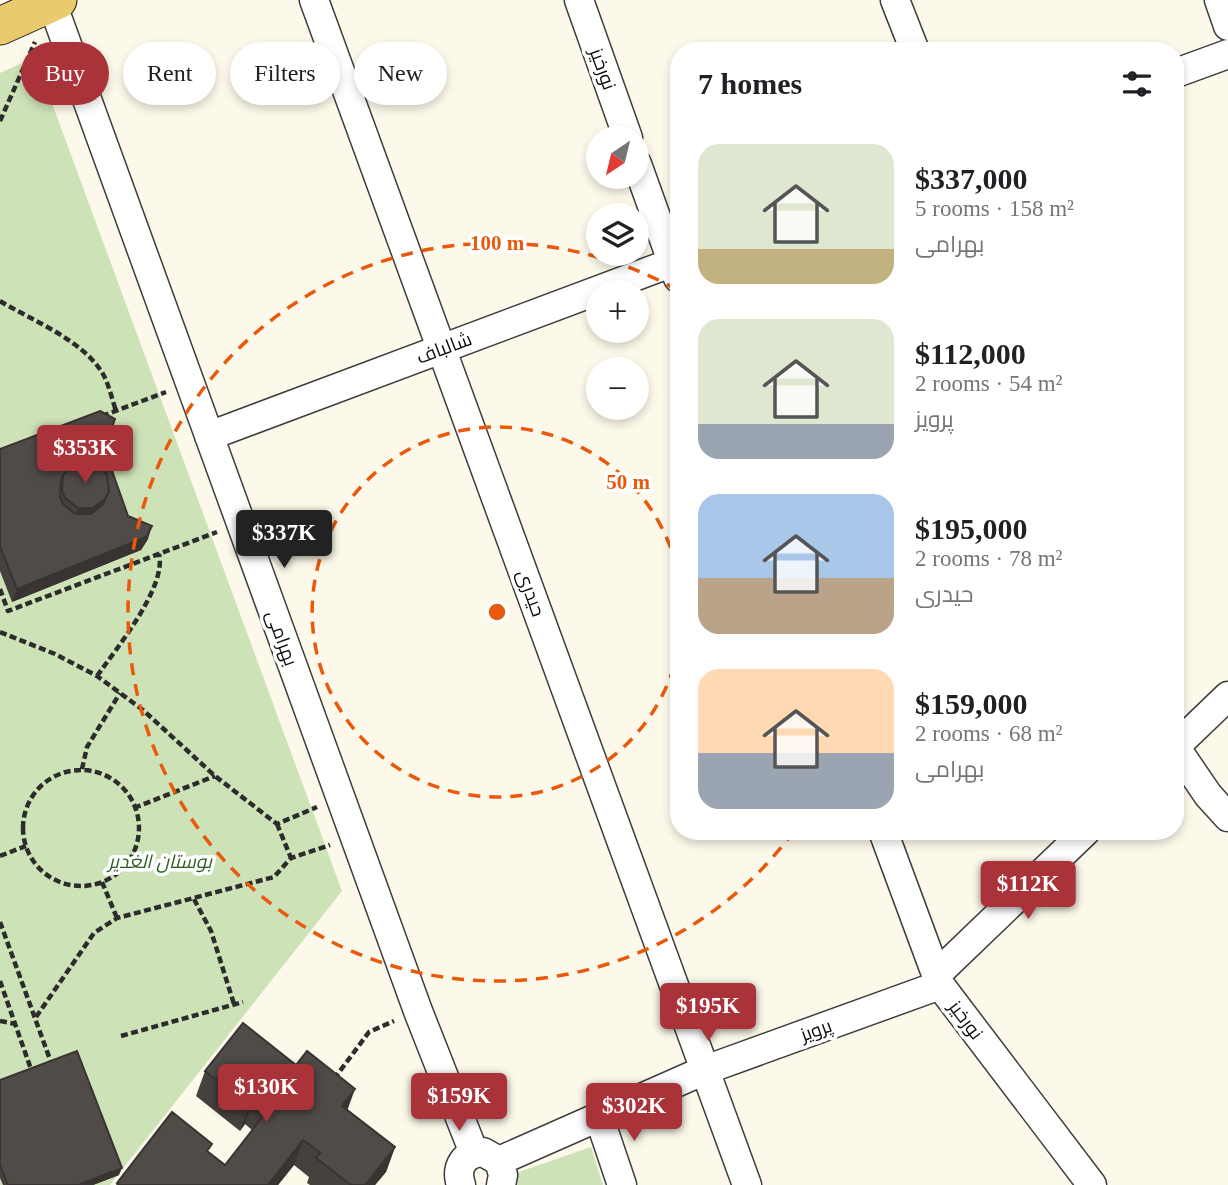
<!DOCTYPE html>
<meta charset="utf-8">
<style>
:root{--surface:#fff;--page:#f2f2f2;--text:#202124;--muted:#757577;--accent:#aa3339}
body{margin:0;font-family:"Times New Roman",Cairo,serif;background:var(--page);color:var(--text);height:100vh;display:flex;flex-direction:column;font-size:26px;white-space:nowrap}
*{box-sizing:border-box;margin:0}
p{font-size:23px;color:var(--muted)}
.icon{flex:none;width:38px;height:38px;fill:none;stroke:currentColor;stroke-width:2;stroke-linecap:round;stroke-linejoin:round}
.map{position:relative;flex:1;overflow:hidden}
.drawer{position:absolute;left:670px;top:42px;width:514px;height:798px;display:flex;flex-direction:column;background:var(--surface);border-radius:28px;box-shadow:0 4px 10px #0003}
.drawer>*{flex:none}
.top-card{position:absolute;left:21px;top:42px;width:544px;height:63px;display:flex;gap:14px}
.needle{width:46px;rotate:215deg}
.controls{position:absolute;left:586px;top:126px;display:grid;gap:14px}
.controls a{display:grid;place-items:center;width:63px;height:63px;border-radius:50%;background:var(--surface);box-shadow:0 4px 10px #0003;font-size:35px}
.price{position:absolute;translate:-50% -60px;padding:0 16px;border-radius:7px;background:var(--accent);color:#fff;font-size:23px;line-height:46px;filter:drop-shadow(0 2px 4px #0008)}
.price::after{content:'';position:absolute;left:50%;top:42px;width:21px;height:16px;margin-left:-10px;background:inherit;clip-path:polygon(0 0,100% 0,50% 100%)}
.price.on{background:#222;color:#fff}
ul{padding:0;list-style:none}
li{display:flex;align-items:center;gap:21px;height:175px;padding:0 28px}
li span{display:grid;place-items:center;flex:none;width:196px;height:140px;border-radius:21px;color:#555}
li>.icon{margin-inline-start:auto}
span .icon{width:84px;height:84px;fill:#fffc;stroke-width:1}
li b{font-size:30px}
h2{display:flex;justify-content:space-between;align-items:center;height:84px;padding:0 28px;font-size:30px}
.pill{padding:0 24px;border-radius:32px;background:var(--surface);box-shadow:0 4px 10px #0003;font-size:24px;line-height:63px}
.pill.on{background:var(--accent);color:#fff}
.map>svg:first-child{display:block}
.green{fill:#cee2b8}
.lines{fill:none;stroke-linecap:round;stroke-linejoin:round}
.minor-casing{stroke:#3d3d3d;stroke-width:31}
.major-casing{stroke:#1b1b1b;stroke-width:39}
.path{stroke:#2c2c2c;stroke-width:4.5;stroke-dasharray:7 3.5;stroke-linecap:butt}
.minor{stroke:#fff;stroke-width:28}
.major{stroke:#e9ca6d;stroke-width:37}
.wall{fill:#46403e}
.shaded-wall{fill:#393432}
.building{fill:#514b48;stroke:#393432;stroke-width:2;fill-rule:evenodd}
.ring{fill:none;stroke:#e8590c;stroke-width:3.5;stroke-dasharray:12 9}
.labels{text-anchor:middle;dominant-baseline:central;stroke-width:7;stroke-linejoin:round;paint-order:stroke}
.street-label{font-size:19px;fill:#0a0a0a;stroke:#fff}
.park-label{font-size:19px;font-style:italic;fill:#2e5a23;stroke:#fff}
.centre{fill:#e8590c;stroke:#fff;stroke-width:3.5}
.ring-label{font-size:21px;text-anchor:middle;font-weight:bold;fill:#e8590c;stroke:#fff;stroke-width:7;stroke-linejoin:round;paint-order:stroke}
</style>
<div class="map">
<svg width="1228" height="1185" viewBox="0 0 1228 1185">
<rect width="100%" height="100%" fill="#fdf9ea"/>
<path class="green" d="M35,57L342,891L110,1185H0V73Z
M591,1147L603,1185H509L499,1179Z"/>
<g class="lines">
<defs>
<path id="minor" d="M314,0L747,1185
M579,0L628,138
M895,0L915,51
M1219,0L1228,26
M52,3L418,1011L474,1153
M1176,73L1228,54
M637,164L678,278
M209,436L679,260
M1176,746L1228,696
M1176,748L1208,795L1228,817
M883,831L940,985L1092,1185
M936,975L1086,831
M599,1117L622,1185
M499,1161L705,1070L940,985
M461,1185C455,1167 464,1153 483,1152L499,1161L503,1175L501,1185"/>
<path id="major" d="M0,26L58,0"/>
</defs>
<use href="#minor" class="minor-casing"/>
<use href="#major" class="major-casing"/>
<path class="path" d="M0,121L35,42
M0,301C33,321 83,340 103,374C109,385 112,399 116,411
M102,416L166,392
M0,589L8,611L217,532
M0,632L55,654L97,676L143,710L215,776L277,824L317,807
M97,676C116,649 167,587 159,554
M82,769L87,747L120,693
M23 828a58 58 0 1 1 116 0a58 58 0 1 1-116 0Z
M134,808L215,776
M277,824L291,858
M0,856L26,846
M102,882L117,918
M194,899L211,931L234,1004
M0,922L52,1065
M0,981L32,1072
M36,1017L94,933L117,918L274,877L291,858L330,845
M0,1021L16,1024
M121,1036L243,1002
M334,1079L369,1032L394,1021"/>
<use href="#minor" class="minor"/>
<use href="#major" class="major"/>
</g>
<path class="wall" d="M0,449H104L128,516L148,539L141,550L12,602L0,571Z
M205,1071L348,1110L395,1147L386,1172L375,1185H310L307,1183L309,1177L294,1165L278,1185H116L117,1183L209,1152L225,1165L252,1130L245,1124L240,1131L196,1096Z
M0,1080L119,1175L93,1185H3L0,1178Z"/>
<path class="shaded-wall" d="M106,498L99,517L71,527L78,508Z
M152,526L148,539L141,550L12,602L17,589Z
M355,1089L346,1114L342,1106Z
M254,1099L245,1124L240,1131L249,1105Z
M303,1140L294,1165L278,1185H268Z
M395,1147L386,1172L375,1185H365Z
M122,1168L119,1175L93,1185H78Z"/>
<path class="building" d="M100,411L115,419L104,448L128,516L152,526L146,537L17,589L0,546V449ZM96,463L107,475L109,491L103,504L91,514H75L63,504L60,497L61,481L63,475L74,464Z
M96,463L107,475L109,491L106,498L93,508H78L65,498L62,491L63,475L74,464Z
M243,1023L296,1065L307,1051L355,1089L342,1106L395,1147L365,1185H351L316,1158L320,1153L303,1140L268,1185H120L117,1183L172,1112L212,1144L207,1151L225,1165L268,1110L254,1099L249,1105L205,1071Z
M77,1051L122,1168L78,1185H8L0,1165V1080Z"/>
<g class="ring">
<path d="M679 646A185 185 0 1 1 679 578"/>
<path d="M794 831A369 369 0 1 1 679 291"/>
</g>
<g class="labels">
<g class="street-label">
<text transform="translate(603 69) rotate(70)">نورخیز</text>
<text transform="translate(444 348) rotate(-21)">شالباف</text>
<text transform="translate(531 593) rotate(70)">حیدری</text>
<text transform="translate(282 638) rotate(70)">بهرامی</text>
<text transform="translate(966 1020) rotate(53)">نورخیز</text>
<text transform="translate(816 1030) rotate(-20)">پرویز</text>
</g>
<g class="park-label">
<text x="160" y="861">بوستان الغدیر</text>
</g>
</g>
<circle cx="497" cy="612" r="10" class="centre"/>
<g class="ring-label">
<text x="497" y="250">100 m</text>
<text x="628" y="489">50 m</text>
</g>
</svg>
<div class="controls">
<a><svg class="needle" viewBox="-14 -14 28 28"><path d="M0-13l5 13h-10z" fill="#e53935"/><path d="M0 13l5-13h-10z" fill="#757577"/></svg></a>
<a><svg class="icon" aria-label="layers" viewBox="0 0 24 24"><path d="M12 4l9 5-9 5-9-5zM3 14l9 5 9-5"/></svg></a>
<a>+</a>
<a>−</a>
</div>
<b class="price" style="left:85px;top:485px">$353K</b>
<b class="price on" style="left:284px;top:570px">$337K</b>
<b class="price" style="left:1028px;top:921px">$112K</b>
<b class="price" style="left:708px;top:1043px">$195K</b>
<b class="price" style="left:266px;top:1124px">$130K</b>
<b class="price" style="left:459px;top:1133px">$159K</b>
<b class="price" style="left:634px;top:1143px">$302K</b>
<div class="top-card">
<a class="pill on">Buy</a>
<a class="pill">Rent</a>
<a class="pill">Filters</a>
<a class="pill">New</a>
</div>
<section class="drawer">
<h2>7 homes<svg class="icon" aria-label="filters" viewBox="0 0 24 24"><path d="M4 7h16M4 17h16"/><circle cx="9" cy="7" r="2"/><circle cx="15" cy="17" r="2"/></svg></h2>
<ul>
<li><span style="background:linear-gradient(#dfe7d0 75%,#c2b280 0)"><svg class="icon" aria-label="home" viewBox="0 0 24 24"><path d="M3 11l9-7 9 7M6 9v11h12V9"/></svg></span><div><b>$337,000</b><p>5 rooms · 158 m²</p><p>بهرامی</p></div></li>
<li><span style="background:linear-gradient(#dfe7d0 75%,#9aa5b1 0)"><svg class="icon" aria-label="home" viewBox="0 0 24 24"><path d="M3 11l9-7 9 7M6 9v11h12V9"/></svg></span><div><b>$112,000</b><p>2 rooms · 54 m²</p><p>پرویز</p></div></li>
<li><span style="background:linear-gradient(#a9c7e8 60%,#b9a48a 0)"><svg class="icon" aria-label="home" viewBox="0 0 24 24"><path d="M3 11l9-7 9 7M6 9v11h12V9"/></svg></span><div><b>$195,000</b><p>2 rooms · 78 m²</p><p>حیدری</p></div></li>
<li><span style="background:linear-gradient(#ffd9b3 60%,#9aa5b1 0)"><svg class="icon" aria-label="home" viewBox="0 0 24 24"><path d="M3 11l9-7 9 7M6 9v11h12V9"/></svg></span><div><b>$159,000</b><p>2 rooms · 68 m²</p><p>بهرامی</p></div></li>
</ul>
</section>
</div>
